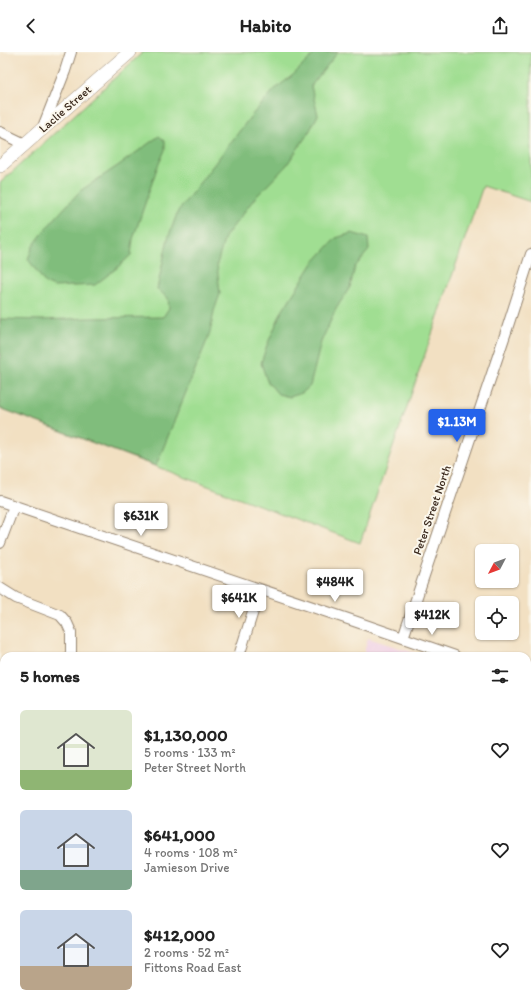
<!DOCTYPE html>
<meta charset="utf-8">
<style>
:root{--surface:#fff;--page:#f2f2f2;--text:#222;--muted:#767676;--accent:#2563eb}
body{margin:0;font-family:Itim,sans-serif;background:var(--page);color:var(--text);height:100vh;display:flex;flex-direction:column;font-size:15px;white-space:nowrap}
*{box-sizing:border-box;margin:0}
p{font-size:13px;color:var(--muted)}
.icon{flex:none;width:22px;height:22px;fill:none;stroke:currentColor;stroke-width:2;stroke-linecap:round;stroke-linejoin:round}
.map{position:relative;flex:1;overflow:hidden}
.side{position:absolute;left:0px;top:600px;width:531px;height:356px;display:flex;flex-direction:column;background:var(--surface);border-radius:12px 12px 0 0;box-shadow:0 1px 3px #0004}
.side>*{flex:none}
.needle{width:26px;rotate:229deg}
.controls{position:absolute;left:475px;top:492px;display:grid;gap:8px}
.controls a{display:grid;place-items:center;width:44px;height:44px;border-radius:6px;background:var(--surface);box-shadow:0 1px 3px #0004;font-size:20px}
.price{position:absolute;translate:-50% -34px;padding:0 9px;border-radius:4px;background:#fff;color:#222;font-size:13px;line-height:26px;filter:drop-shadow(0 1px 2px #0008)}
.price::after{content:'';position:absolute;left:50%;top:24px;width:12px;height:9px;margin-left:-6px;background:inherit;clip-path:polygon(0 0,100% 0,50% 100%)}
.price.selected{background:var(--accent);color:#fff}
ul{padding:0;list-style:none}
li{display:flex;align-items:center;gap:12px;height:100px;padding:0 20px}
li span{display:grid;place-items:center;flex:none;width:112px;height:80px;border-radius:6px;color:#555}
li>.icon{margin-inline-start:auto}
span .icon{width:48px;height:48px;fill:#fffc;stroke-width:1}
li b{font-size:17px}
h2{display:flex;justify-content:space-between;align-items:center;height:48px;padding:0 20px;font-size:17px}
header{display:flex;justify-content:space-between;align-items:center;height:52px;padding:0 20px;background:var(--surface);font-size:18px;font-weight:800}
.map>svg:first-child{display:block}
.built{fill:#f0d0e5}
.green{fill:#a0de92;stroke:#6e8458}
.forest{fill:#80bd7c;stroke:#5e744d}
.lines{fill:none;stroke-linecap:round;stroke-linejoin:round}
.minor-casing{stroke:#968570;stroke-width:12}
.major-casing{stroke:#968570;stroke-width:14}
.minor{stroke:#fff;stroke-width:10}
.major{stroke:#fff;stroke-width:13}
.labels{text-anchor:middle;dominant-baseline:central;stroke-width:4;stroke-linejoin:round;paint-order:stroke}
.street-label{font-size:12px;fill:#3b2a1e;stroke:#fbf7ec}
</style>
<header><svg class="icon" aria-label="back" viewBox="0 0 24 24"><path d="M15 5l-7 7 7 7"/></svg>Habito<svg class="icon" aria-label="share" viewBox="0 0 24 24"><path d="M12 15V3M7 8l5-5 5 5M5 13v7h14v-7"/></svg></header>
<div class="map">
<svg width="531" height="956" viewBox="0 0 531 956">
<rect width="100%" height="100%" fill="#fbf7ec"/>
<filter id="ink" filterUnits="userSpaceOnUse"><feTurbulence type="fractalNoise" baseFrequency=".025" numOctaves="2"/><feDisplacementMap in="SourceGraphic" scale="8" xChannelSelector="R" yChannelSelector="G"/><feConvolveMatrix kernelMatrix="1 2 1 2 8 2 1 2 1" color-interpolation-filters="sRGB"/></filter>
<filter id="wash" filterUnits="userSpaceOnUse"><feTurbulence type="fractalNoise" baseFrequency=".012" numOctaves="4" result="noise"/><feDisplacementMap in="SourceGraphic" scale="16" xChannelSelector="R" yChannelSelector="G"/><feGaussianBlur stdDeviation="0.9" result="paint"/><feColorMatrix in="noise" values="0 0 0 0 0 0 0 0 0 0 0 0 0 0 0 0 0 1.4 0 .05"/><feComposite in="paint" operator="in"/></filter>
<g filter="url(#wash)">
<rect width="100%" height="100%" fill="#f2e0c2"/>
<path class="built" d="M368,586L424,604H363Z
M527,642L531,643V802L527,814Z
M527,919L531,920V956H507L509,952H527Z
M133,952H328L327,956H132Z"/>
<path class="green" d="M143,0H531V150L483,134L360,491L0,356V131Z"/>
<path class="forest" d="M316,0H338L311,34L318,63L309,80L286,114L254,147L225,185L217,212L220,242L214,259L210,281L156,414L0,356V267L43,268L89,266L163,265L169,256L168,246L157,237L168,186L178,159L251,64L275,37L293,23Z
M159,84L165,89V98L157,116L133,187L131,203L118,215L95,233L54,235L45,231L28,207L33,194L49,173L80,139L119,113Z
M352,181L368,186L369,198L355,215L350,235L336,257L321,290L310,334L302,341L290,345L278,342L267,329L261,311L267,293L281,261L313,211L336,186Z"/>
</g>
<g filter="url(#ink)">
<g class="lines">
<defs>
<path id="minor" d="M43,75L65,19L71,0
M0,80L25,92
M0,449L354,569L455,604
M0,491L14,454
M0,536L16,546L60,563L67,571L71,580V600L70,604
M403,586L506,280L531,202
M239,604L260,537
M527,629L531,631
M0,671L4,669
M0,780L4,781
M0,929L4,931
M69,952L81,956
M416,952L428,956
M126,956L127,952
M370,956L384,952"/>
<path id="major" d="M0,114L130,0
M527,856L531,843
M495,956L497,952"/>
</defs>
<use href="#minor" class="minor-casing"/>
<use href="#major" class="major-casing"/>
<use href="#minor" class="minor"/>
<use href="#major" class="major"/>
</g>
</g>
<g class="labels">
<g class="street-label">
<text transform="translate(65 57) rotate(-41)">Laclie Street</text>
<text transform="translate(432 458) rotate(-71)">Peter Street North</text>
</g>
</g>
</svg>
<div class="controls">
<a><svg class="needle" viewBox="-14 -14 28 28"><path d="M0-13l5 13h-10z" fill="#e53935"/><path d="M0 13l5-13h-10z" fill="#767676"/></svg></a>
<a><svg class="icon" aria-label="locate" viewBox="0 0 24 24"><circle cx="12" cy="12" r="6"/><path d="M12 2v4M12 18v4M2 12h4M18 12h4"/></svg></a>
</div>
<b class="price selected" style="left:457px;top:391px">$1.13M</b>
<b class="price" style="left:141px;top:485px">$631K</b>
<b class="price" style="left:335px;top:551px">$484K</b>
<b class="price" style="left:239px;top:567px">$641K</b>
<b class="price" style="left:432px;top:584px">$412K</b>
<section class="side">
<h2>5 homes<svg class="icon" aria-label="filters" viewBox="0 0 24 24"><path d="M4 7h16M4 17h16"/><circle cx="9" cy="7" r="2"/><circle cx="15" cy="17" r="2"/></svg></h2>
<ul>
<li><span style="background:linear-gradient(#dfe7d0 75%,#8fb573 0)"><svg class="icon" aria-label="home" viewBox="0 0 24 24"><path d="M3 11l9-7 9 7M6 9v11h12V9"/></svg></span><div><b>$1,130,000</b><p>5 rooms · 133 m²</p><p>Peter Street North</p></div><svg class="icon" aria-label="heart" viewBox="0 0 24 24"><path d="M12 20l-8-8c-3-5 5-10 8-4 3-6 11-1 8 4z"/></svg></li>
<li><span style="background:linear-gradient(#c9d6e8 75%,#7fa58c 0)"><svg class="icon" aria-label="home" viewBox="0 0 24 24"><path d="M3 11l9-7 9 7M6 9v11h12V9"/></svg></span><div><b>$641,000</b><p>4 rooms · 108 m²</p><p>Jamieson Drive</p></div><svg class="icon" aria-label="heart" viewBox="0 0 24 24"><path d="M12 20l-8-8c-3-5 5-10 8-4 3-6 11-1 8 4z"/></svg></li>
<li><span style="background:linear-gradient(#c9d6e8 70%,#b9a48a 0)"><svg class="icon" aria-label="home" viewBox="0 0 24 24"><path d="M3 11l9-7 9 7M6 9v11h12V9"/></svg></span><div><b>$412,000</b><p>2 rooms · 52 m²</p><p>Fittons Road East</p></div><svg class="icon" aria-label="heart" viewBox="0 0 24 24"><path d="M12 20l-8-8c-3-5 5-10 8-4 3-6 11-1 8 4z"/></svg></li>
</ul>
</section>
</div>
